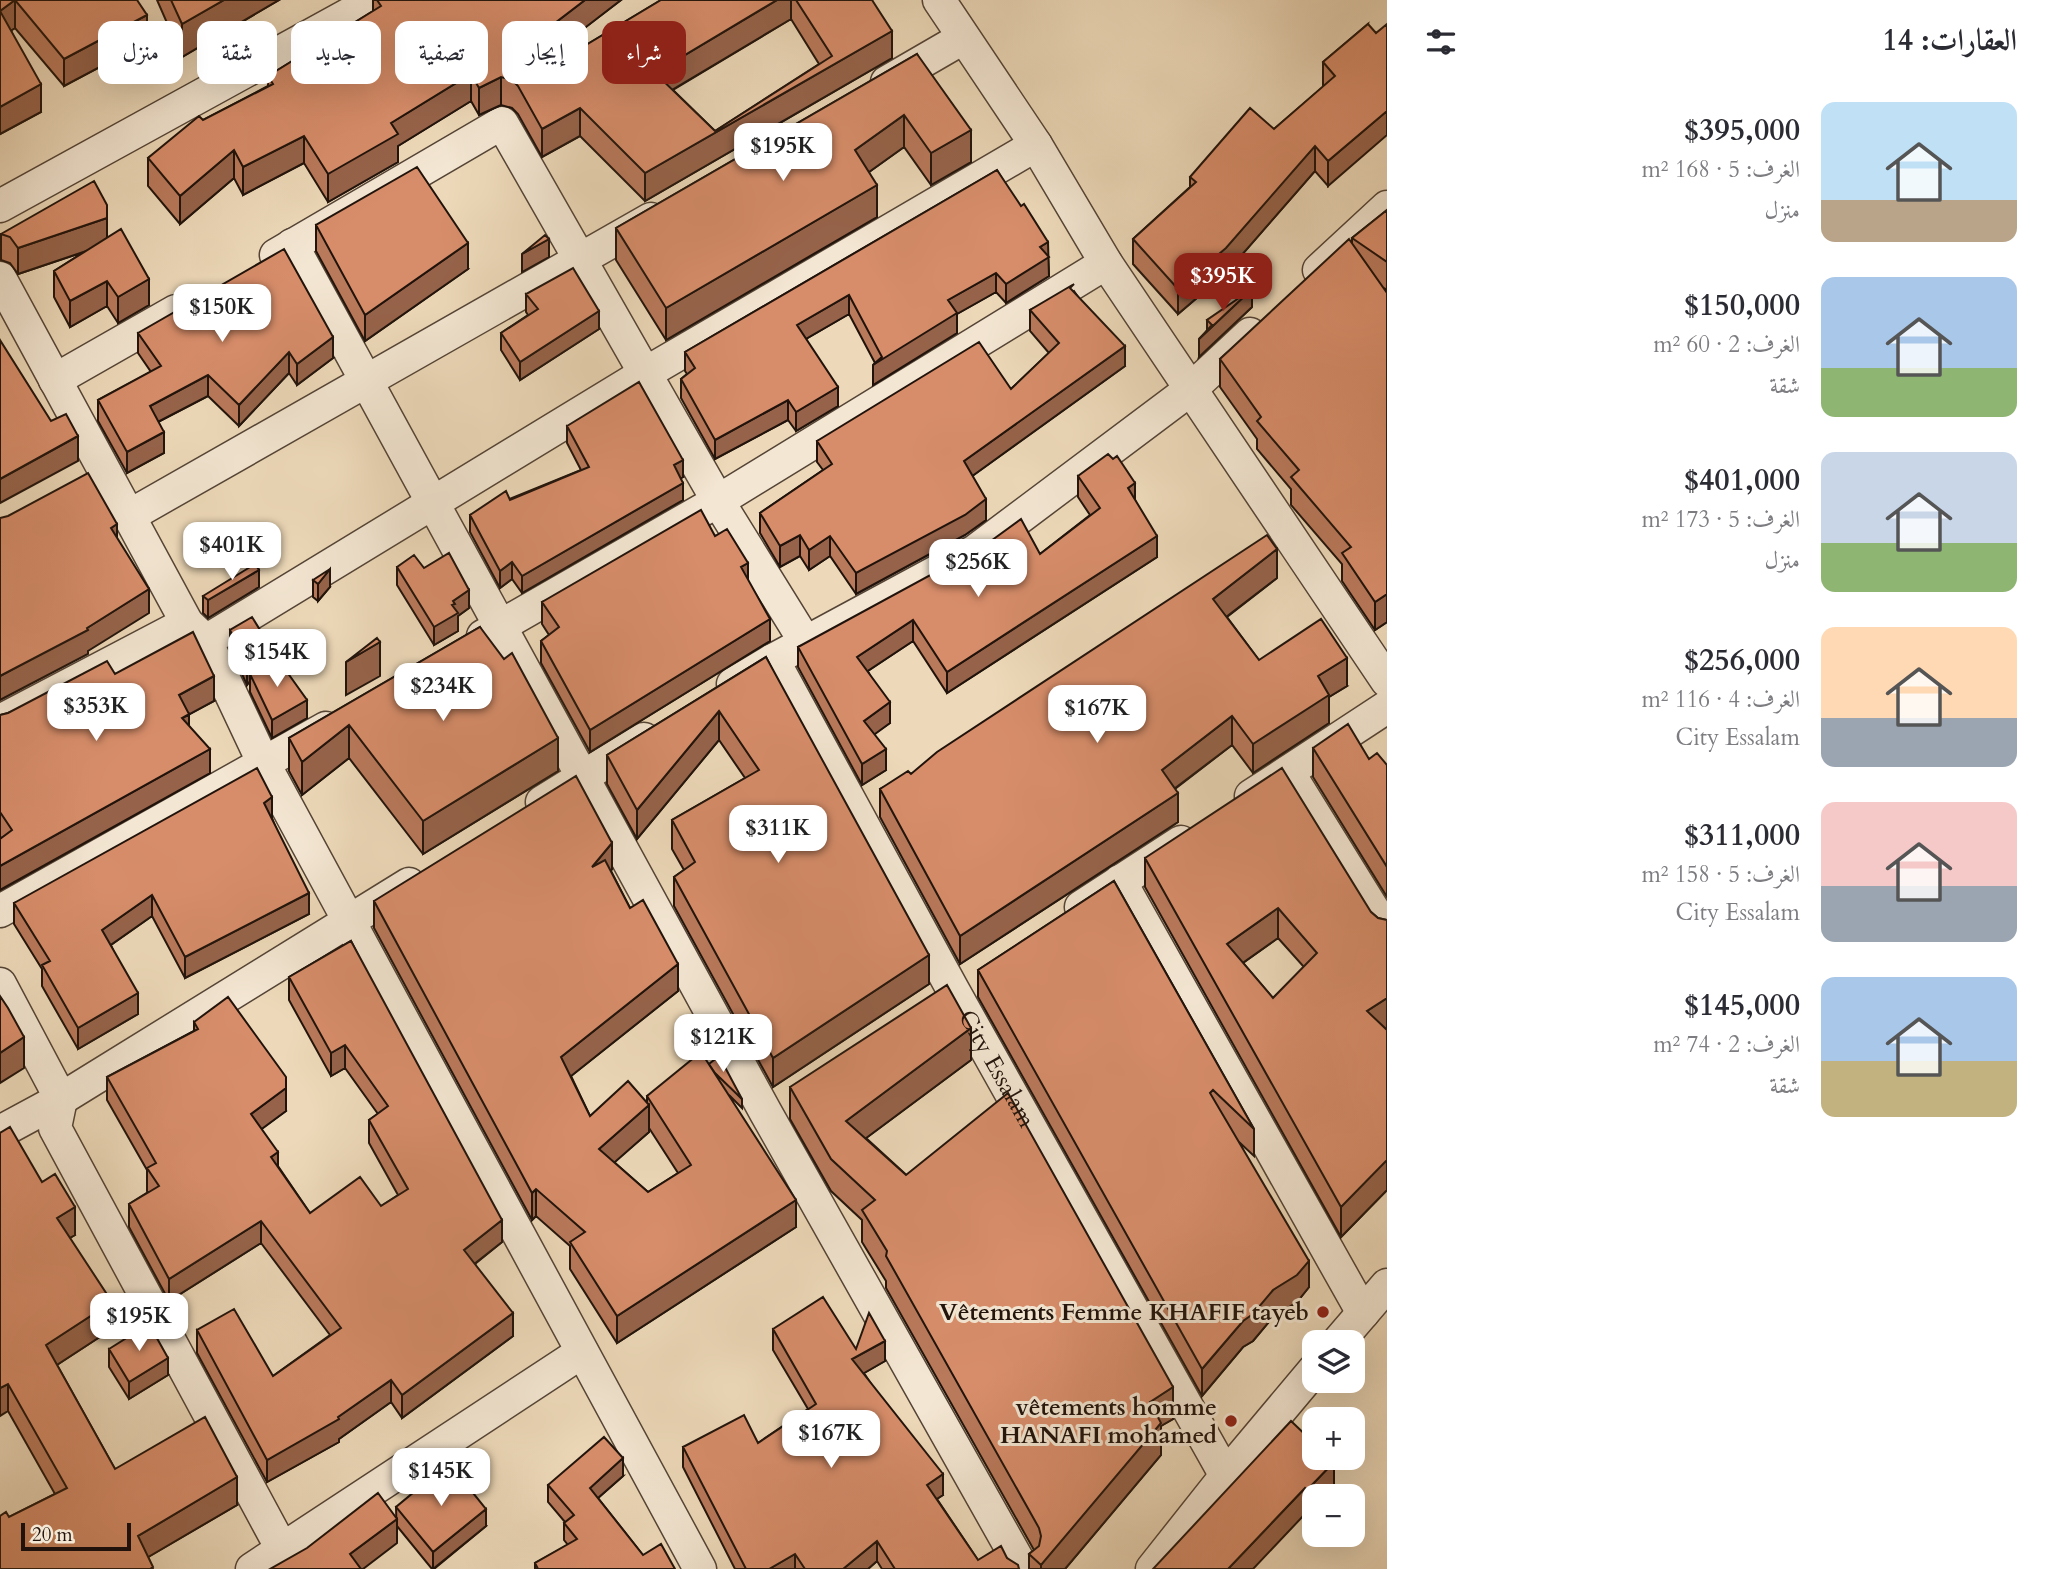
<!DOCTYPE html>
<html lang="ar">
<meta charset="utf-8">
<style>
:root{--surface:#fff;--page:#f2f2f3;--text:#2b2b33;--muted:#7c7c81;--accent:#8f2418}
body{margin:0;font-family:Cardo,Amiri,serif;background:var(--page);color:var(--text);direction:rtl;height:100vh;display:flex;flex-direction:column;font-size:26px;white-space:nowrap}
*{box-sizing:border-box;margin:0}
p{font-size:23px;color:var(--muted)}
.icon{flex:none;width:38px;height:38px;fill:none;stroke:currentColor;stroke-width:2;stroke-linecap:round;stroke-linejoin:round}
.map{position:relative;flex:1;overflow:hidden;direction:ltr}
.details{display:flex;flex-direction:column;background:var(--surface);width:665px}
.details>*{flex:none}
.guide{position:absolute;left:21px;top:21px;width:665px;height:63px;direction:rtl;display:flex;gap:14px}
.tools{position:absolute;left:1302px;top:1330px;display:grid;gap:14px}
.tools a{display:grid;place-items:center;width:63px;height:63px;border-radius:14px;background:var(--surface);box-shadow:0 7px 28px #0002;font-size:35px}
.scale{position:absolute;left:21px;bottom:18px;width:110px;box-sizing:border-box;padding-left:7px;border:4px solid #21130b;border-top:0;font-size:19px;line-height:24px;white-space:nowrap;color:#21130b;-webkit-text-stroke:5px #f3e6d2;paint-order:stroke}
.price{position:absolute;translate:-50% -60px;padding:0 16px;border-radius:14px;background:#fff;color:#222;font-size:23px;line-height:46px;filter:drop-shadow(0 2px 4px #0008)}
.price::after{content:'';position:absolute;left:50%;top:42px;width:21px;height:16px;margin-left:-10px;background:inherit;clip-path:polygon(0 0,100% 0,50% 100%)}
.price.selected{background:var(--accent);color:#fff}
ul{padding:0;list-style:none}
li{display:flex;align-items:center;gap:21px;height:175px;padding:0 35px}
li span{display:grid;place-items:center;flex:none;width:196px;height:140px;border-radius:14px;color:#555}
li>.icon{margin-inline-start:auto}
span .icon{width:84px;height:84px;fill:#fffc;stroke-width:1}
li b{font-size:30px}
h2{display:flex;justify-content:space-between;align-items:center;height:84px;padding:0 35px;font-size:30px}
.tag{padding:0 24px;border-radius:14px;background:var(--surface);box-shadow:0 7px 28px #0002;font-size:24px;line-height:63px}
.tag.selected{background:var(--accent);color:#fff}
main{display:flex;flex:1;min-height:0}
.map>svg:first-child{display:block}
.lines{fill:none;stroke-linecap:round;stroke-linejoin:round}
.street-casing{stroke:#544436;stroke-width:35}
.street{stroke:#f3e6d2;stroke-width:32}
.wall{fill:#b9795b;stroke:#21130b;stroke-width:2;fill-rule:evenodd}
.shaded-wall{fill:#96634a;stroke:#21130b;stroke-width:2}
.building{fill:#d78d6a;stroke:#21130b;stroke-width:2;fill-rule:evenodd}
.poi-dot{fill:#8f2418;stroke:#f3e6d2;stroke-width:2.5}
.labels{text-anchor:middle;dominant-baseline:central;stroke-width:6;stroke-linejoin:round;paint-order:stroke}
.street-label{font-size:24px;fill:#21130b;stroke:#f3e6d2}
.poi-label{font-size:24px;font-weight:bold;fill:#21130b;stroke:#f3e6d2;text-anchor:end}
</style>
<main>
<section class="details">
<h2>العقارات: 14<svg class="icon" aria-label="filters" viewBox="0 0 24 24"><path d="M4 7h16M4 17h16"/><circle cx="9" cy="7" r="2"/><circle cx="15" cy="17" r="2"/></svg></h2>
<ul>
<li><span style="background:linear-gradient(#bfe0f5 70%,#b9a48a 0)"><svg class="icon" aria-label="home" viewBox="0 0 24 24"><path d="M3 11l9-7 9 7M6 9v11h12V9"/></svg></span><div><b>$395,000</b><p>الغرف: 5 · 168 m²</p><p>منزل</p></div></li>
<li><span style="background:linear-gradient(#a9c7e8 65%,#8fb573 0)"><svg class="icon" aria-label="home" viewBox="0 0 24 24"><path d="M3 11l9-7 9 7M6 9v11h12V9"/></svg></span><div><b>$150,000</b><p>الغرف: 2 · 60 m²</p><p>شقة</p></div></li>
<li><span style="background:linear-gradient(#c9d6e8 65%,#8fb573 0)"><svg class="icon" aria-label="home" viewBox="0 0 24 24"><path d="M3 11l9-7 9 7M6 9v11h12V9"/></svg></span><div><b>$401,000</b><p>الغرف: 5 · 173 m²</p><p>منزل</p></div></li>
<li><span style="background:linear-gradient(#ffd9b3 65%,#9aa5b1 0)"><svg class="icon" aria-label="home" viewBox="0 0 24 24"><path d="M3 11l9-7 9 7M6 9v11h12V9"/></svg></span><div><b>$256,000</b><p>الغرف: 4 · 116 m²</p><p>City Essalam</p></div></li>
<li><span style="background:linear-gradient(#f6c9c9 60%,#9aa5b1 0)"><svg class="icon" aria-label="home" viewBox="0 0 24 24"><path d="M3 11l9-7 9 7M6 9v11h12V9"/></svg></span><div><b>$311,000</b><p>الغرف: 5 · 158 m²</p><p>City Essalam</p></div></li>
<li><span style="background:linear-gradient(#a9c7e8 60%,#c2b280 0)"><svg class="icon" aria-label="home" viewBox="0 0 24 24"><path d="M3 11l9-7 9 7M6 9v11h12V9"/></svg></span><div><b>$145,000</b><p>الغرف: 2 · 74 m²</p><p>شقة</p></div></li>
</ul>
</section>
<div class="map">
<svg width="1387" height="1569" viewBox="0 0 1387 1569">
<rect width="100%" height="100%" fill="#edd9b9"/>
<filter id="stains"><feTurbulence type="fractalNoise" baseFrequency=".00286" numOctaves="4"/><feColorMatrix values="0 0 0 0 .2 0 0 0 0 .09 0 0 0 0 .02 0 0 0 .5 -.17"/></filter>
<radialGradient id="worn" r=".72"><stop offset=".6" stop-color="#630" stop-opacity="0"/><stop offset="1" stop-color="#630" stop-opacity=".3"/></radialGradient>
<g class="lines">
<defs>
<g id="street">
<path d="M939,0L1036,145L1106,263L1387,681"/>
<path d="M887,82L963,38"/>
<path d="M0,206L375,0"/>
<path d="M292,245L766,1113L1023,1569"/>
<path d="M276,255L502,123L718,501L806,643"/>
<path d="M1319,270L1387,207"/>
<path d="M0,278L187,623L206,641L264,764L700,1569"/>
<path d="M55,380L176,311"/>
<path d="M129,516L651,219"/>
<path d="M483,636L718,501L1106,263"/>
<path d="M206,641L646,373L1036,145"/>
<path id="s1" d="M773,660L953,990L1226,1476"/>
<path d="M733,684L773,660L975,551L1191,389L1250,334"/>
<path d="M0,721L187,623"/>
<path d="M1288,772L1387,932"/>
<path d="M1251,796L1387,707"/>
<path d="M542,802L644,739"/>
<path d="M1120,881L1363,1313"/>
<path d="M1081,907L1181,842"/>
<path d="M0,911L326,728"/>
<path d="M0,984L61,1099L55,1128L282,1549"/>
<path d="M0,1132L61,1099L409,884"/>
<path d="M1338,1342L1387,1285"/>
<path d="M252,1569L582,1352"/>
<path d="M1152,1569L1236,1463L1314,1370"/>
</g>
</defs>
<use href="#street" class="street-casing"/>
<use href="#street" class="street"/>
</g>
<path class="wall" d="M0,0H137L147,42L64,86L15,28L11,30L41,112L0,134Z
M157,0H279L182,57Z
M373,0H621L550,54L556,63L661,0H872L892,58L645,201L580,136L542,157L518,114L512,108L501,105L479,115L471,101L398,146V162L328,202L304,163L243,195L234,178L180,224L148,186V158L203,120L268,86V76L373,11ZM791,19L819,64L715,131L673,90Z
M1368,24L1328,186L1315,171L1226,273L1178,314L1133,264V239L1190,187V177L1274,129L1323,87V62Z
M917,54L971,162L931,185L904,147L869,172L877,217L666,340L616,260V228Z
M997,170L1048,256L1049,276L1006,303L996,292L957,314V333L873,385L875,363L849,314L806,339L838,406L796,431L788,420L715,459L681,398V379L687,374L685,371V352Z
M1387,210V290L1384,288L1387,293V622L1375,630L1342,581V564L1291,505V489L1257,449V439L1220,387V359L1352,243V238Z
M316,225L468,269L365,341L316,251Z
M1,234L107,237L149,305L118,323L107,306L70,327L54,297V271L84,252L18,274L10,263L1,260Z
M1074,291L1125,366L972,476L986,520L965,535L856,594L830,556L809,570L800,556L780,567L760,533V513L823,470L817,462V441L1011,389L1049,353L1030,331V310Z
M526,294L599,329L520,380L501,350V333L528,315L526,312Z
M1252,307L1199,357L1207,330V320Z
M138,333L333,358L297,385L289,373L239,426L208,396L158,422L164,453L127,473L98,421V400L151,372L138,353Z
M567,426L683,477L681,478L683,500L522,593L512,579L500,588L470,532V515L581,470L567,443Z
M1078,476L1135,500L1157,557L947,693L913,641L868,671L890,723L874,734L886,770L862,785L798,667V647L1040,554L1090,515L1078,497Z
M715,536L748,581L770,641L590,752L541,663V641L549,635L542,624V602Z
M397,567L424,568L469,608L458,616V631L434,645L397,585Z
M1277,578L1227,617L1259,660L1347,686L1329,697V723L1253,773L1232,745L1175,789L1178,822L960,964L880,817V789L911,774Z
M313,580L330,587L318,601L313,597Z
M259,587L208,618L203,613V596Z
M480,627L558,771L423,854L349,758L302,795L289,771V738Z
M230,630L268,660L262,667L307,718L272,738L250,692V681L247,685L230,648Z
M766,657L929,984L773,1087L674,906V877L684,870L672,849V820L745,778L719,740L637,839L607,784V755Z
M115,674L214,701L189,714V726L210,773L0,890V839L1,838L0,836V715L8,713Z
M1313,748L1369,759L1387,765V897L1313,777Z
M272,818L309,914L185,978L152,916L111,945L138,1014L78,1049L42,986V969L14,924V903Z
M1145,858L1371,912L1378,918L1387,920V1028L1386,1029L1387,1030V1190L1341,1237L1145,887ZM1278,938L1304,967L1273,998L1243,963Z
M612,869L611,871L630,908L678,991L571,1076L590,1116L647,1102V1096L709,1064L742,1099V1108L729,1095L796,1227L617,1343L570,1269V1246L536,1216L532,1220L374,928V901ZM649,1128L678,1173L648,1192L614,1162L649,1132Z
M1114,881L1254,1129V1156L1239,1142L1309,1287L1297,1302L1273,1317L1253,1341L1243,1347L1202,1396L978,997V970Z
M351,941L502,1242L475,1264L513,1336L402,1418L391,1402L339,1439V1442L267,1482L197,1353V1330L273,1376L330,1335L261,1243L169,1301L129,1227V1204L148,1192L147,1191V1170L107,1100V1077L194,1031V1022L286,1111L261,1129L278,1166L310,1213L381,1206L398,1195L369,1143V1120L378,1114L345,1068L331,1076L289,1000V977Z
M971,1060L866,1138L1173,1419L1161,1426V1455L1065,1569H1029V1554L1034,1550L886,1288V1281L862,1242V1220L831,1191L790,1119V1087Z
M0,1133L75,1235L70,1238L112,1329L57,1365L115,1469L237,1505L148,1557L153,1569L9,1517L55,1494L8,1411Z
M773,1329L856,1349L885,1361L864,1373L943,1495L937,1499L978,1560L1007,1558L1019,1569H882L877,1561L868,1569H735L683,1467V1447L758,1443L808,1409L773,1350Z
M109,1349L168,1375L129,1399L109,1367Z
M1291,1421L1334,1487L1326,1496H1314L1307,1516L1305,1514Z
M623,1476L598,1498L643,1555L675,1569H535V1563L568,1545L564,1540V1523L565,1522L548,1502V1485Z
M396,1507L486,1526L434,1569H432L397,1526V1543Z"/>
<path class="shaded-wall" d="M15,0V28L0,38V11Z
M224,0H279L182,57V24Z
M585,0H621L538,64V36Z
M777,0H791V19L655,100V73Z
M147,15V42L64,86V59Z
M892,31V58L645,201V173Z
M471,74V101L398,146V162L328,202V174L391,123Z
M501,77V105L479,115V88Z
M41,84V112L0,134V107Z
M580,108V136L542,157V129Z
M1387,111V135L1328,186V161Z
M904,115V147L855,182V150Z
M971,130V162L931,185V153Z
M304,136V163L243,195V167Z
M1315,146V171L1226,273L1178,314V289Z
M234,150V178L180,224V196Z
M877,185V217L666,340V308Z
M107,218V244L18,274V248Z
M549,239V257L522,272V254Z
M1048,242L1049,276L1006,303V284L1040,247Z
M468,243V269L365,341V315Z
M996,273V292L957,314V333L873,385V365L948,300Z
M149,279V305L118,323V297Z
M107,281V306L70,327V301Z
M1252,289V307L1199,357V339Z
M849,295V314L797,344V325Z
M599,311V329L520,380V362Z
M333,337V358L297,385V364Z
M1125,346V366L964,482V461Z
M289,352V373L239,426V405Z
M208,375V396L150,426V406Z
M838,387V406L796,431V412Z
M788,400V420L715,459V440Z
M164,432V453L127,473V452Z
M78,436V461L0,503V479Z
M683,460V477L674,482V465Z
M683,483V500L522,593V576Z
M1135,483V504L1128,488Z
M986,499V520L965,535L856,594V573Z
M117,524V549L111,528Z
M800,535V556L780,567V546Z
M830,536V556L809,570V550Z
M1157,536V557L947,693V672Z
M1277,549V578L1213,627V599Z
M512,562V579L500,588V571Z
M748,563V585L741,567Z
M330,569V587L318,601V584Z
M259,570V587L208,618V600Z
M149,589V613L88,651V654L0,700V676L87,628Z
M469,590V608L458,616V631L434,645V627L452,605L453,601Z
M1387,594V622L1375,630V602Z
M770,619V641L590,752V730Z
M913,620V641L857,678V657Z
M380,642V676L346,695V662Z
M268,643V660L252,678L250,674V681L247,685V667Z
M1347,658V686L1329,697V723L1253,773V744L1318,676Z
M214,676V701L179,720V695Z
M307,700V718L272,738V720Z
M890,702V723L864,742V721Z
M719,711V740L637,839V810Z
M189,714V738L182,718Z
M1232,716V745L1162,798V770Z
M349,725V758L302,795V762Z
M558,738V771L423,854V821Z
M210,749V773L0,890V866Z
M886,749V770L862,785V764Z
M1178,793V822L960,964V936Z
M272,797V818L264,824V803Z
M612,843V869L592,894V867Z
M309,893V914L185,978V957Z
M152,895V916L102,951V930Z
M1278,908V938L1227,974V944Z
M929,955V984L773,1087V1058Z
M678,964V991L561,1084V1057Z
M138,993V1014L78,1049V1028Z
M1387,998V1028L1367,1040V1011Z
M971,1028V1060L846,1153V1121Z
M24,1037V1068L0,1083V1053Z
M345,1045V1068L331,1076V1053Z
M286,1088V1111L251,1137V1114Z
M649,1105V1132L599,1176V1149Z
M1387,1138V1190L1341,1237V1207Z
M278,1152V1174L271,1157Z
M536,1189V1216L532,1220V1193Z
M796,1200V1227L617,1343V1316Z
M75,1207V1235L57,1245V1218Z
M502,1220V1242L464,1272V1250Z
M261,1221V1243L169,1301V1279Z
M1309,1261V1287L1297,1302L1273,1317L1253,1341L1243,1347L1202,1396V1369L1243,1321L1273,1290Z
M112,1302V1329L46,1372V1345Z
M513,1313V1336L402,1418V1395Z
M885,1341V1361L852,1380V1359Z
M168,1358V1375L129,1399V1382Z
M391,1380V1402L339,1439V1442L267,1482V1460L338,1417Z
M8,1384V1411L0,1416V1388Z
M1173,1387V1419L1161,1426V1455L1065,1569H1041V1565L1150,1402Z
M623,1458V1476L590,1505V1488Z
M1334,1462V1487L1326,1496H1314V1508L1307,1516V1490Z
M943,1474V1495L927,1505V1485Z
M237,1477V1505L138,1563V1536Z
M1305,1488V1514L1253,1569H1228Z
M486,1509V1526L433,1569V1552Z
M397,1519V1543L363,1569H350V1554Z
M877,1541V1561L868,1569H843Z
M795,1554V1569H769Z"/>
<path class="building" d="M0,0H137L147,15L64,59L15,0L0,11L41,84L0,107Z
M171,0H224L182,24Z
M377,0H585L538,36L556,63L661,0H777L655,73L715,131L832,56L796,0H872L892,31L645,173L580,108L542,129L518,86L512,80L501,77L479,88L471,74L391,123L398,134L328,174L304,136L243,167L234,150L180,196L148,158L199,116L203,120L273,84L268,76L381,6Z
M1368,24L1376,33L1387,24V111L1328,161L1315,146L1226,248L1178,289L1133,239L1196,182L1190,177L1250,108L1274,129L1335,76L1323,62Z
M917,54L971,130L931,153L904,115L855,150L877,185L666,308L616,228Z
M417,167L468,243L365,315L316,225Z
M997,170L1021,206L1024,204L1048,242L1040,247L1049,257L1006,284L996,273L948,300L957,313L873,365L882,357L849,295L797,325L838,387L796,412L788,400L715,440L681,379L695,368L685,352Z
M94,181L107,205V218L18,248L10,237L1,234Z
M1387,210V262L1352,238Z
M121,229L149,279L118,297L107,281L70,301L54,271Z
M545,235L549,239L522,254Z
M1349,239L1387,293V594L1375,602L1342,553L1351,547L1291,477L1299,470L1257,421L1261,417L1220,359Z
M284,249L333,337L297,364L289,352L239,405L208,375L150,406L164,432L127,452L98,400L161,366L138,333Z
M573,268L599,311L520,362L501,333L538,309L526,294Z
M1074,284L1070,288L1125,346L964,461L986,499L965,515L856,573L830,536L809,550L800,535L780,546L760,513L832,464L817,441L979,342L1011,389L1059,343L1030,310Z
M1252,289L1199,339L1212,325L1207,320Z
M0,340L51,421L66,414L78,436L0,479Z
M639,382L683,460L674,465L683,483L522,576L512,562L500,571L470,515L506,491L510,500L589,467L567,426Z
M1108,454L1113,459L1117,456L1135,483L1128,488L1157,536L947,672L913,620L857,657L890,702L864,721L886,749L862,764L798,647L984,546L1021,519L1040,554L1100,508L1078,476Z
M88,473L117,524L111,528L149,589L87,628L88,630L0,676V518L8,516Z
M701,510L715,536L727,529L748,563L741,567L770,619L590,730L541,641L559,627L542,602Z
M1267,535L1277,549L1213,599L1259,660L1321,619L1347,658L1318,676L1329,695L1253,744L1232,716L1162,770L1178,793L960,936L880,789L908,771L911,774L937,752Z
M449,553L469,590L453,601L455,604L452,605L458,613L434,627L397,567L414,555L424,568Z
M255,564L259,570L208,600L203,596Z
M330,569L318,584L313,580Z
M252,617L268,643L247,667L230,630Z
M480,627L504,659L512,653L558,738L423,821L349,725L302,762L289,738Z
M193,632L214,676L179,695L189,714L182,718L210,749L0,866V839L12,830L0,812V715L8,713L107,661L115,674Z
M377,638L380,642L346,662Z
M766,657L929,955L773,1058L674,877L695,862L672,820L759,770L719,711L637,810L607,755Z
M277,658L307,700L272,720L250,674Z
M1348,724L1369,759L1377,753L1387,765V867L1313,748Z
M257,768L272,797L264,803L309,893L185,957L152,895L102,930L138,993L78,1028L42,965L50,961L14,903Z
M1282,768L1371,912L1378,918L1387,920V998L1367,1011L1387,1030V1160L1341,1207L1145,858ZM1278,908L1317,953L1273,998L1227,944Z
M576,776L612,843L592,867L605,860L630,908L643,900L678,964L561,1057L590,1116L628,1081L649,1105L599,1149L648,1192L691,1165L647,1096L701,1052L796,1200L617,1316L570,1242L585,1232L536,1189L532,1193L374,901Z
M1114,881L1254,1129L1213,1090L1210,1093L1309,1261L1297,1275L1273,1290L1253,1314L1243,1321L1202,1369L978,970Z
M351,941L502,1220L464,1250L513,1313L402,1395L391,1380L338,1417L339,1419L267,1460L197,1330L234,1309L273,1376L341,1328L261,1221L169,1279L129,1204L159,1186L147,1168L156,1163L107,1077L198,1029L194,1022L228,997L286,1077V1088L251,1114L278,1152L271,1157L310,1213L360,1177L381,1206L408,1189L369,1120L388,1106L345,1045L331,1053L289,977Z
M947,985L971,1028L846,1121L906,1175L1008,1093L1173,1387L1150,1402L1161,1423L1041,1565L1029,1554L1039,1546L1041,1536L1039,1528L886,1256L887,1251L862,1210L875,1200L831,1159L790,1087Z
M0,996L8,1008L24,1037L0,1053Z
M719,1056L742,1099L715,1073L709,1064Z
M10,1127L42,1182L55,1174L75,1207L57,1218L112,1302L46,1345L115,1469L205,1417L237,1477L138,1536L153,1567L150,1569H0V1516L6,1512L9,1517L67,1488L8,1384L0,1388V1133Z
M823,1297L856,1349L869,1313L885,1341L852,1359L943,1474L927,1485L978,1560L1001,1546L1007,1558L1018,1565L1019,1569H895L877,1541L843,1569H805L795,1554L769,1569H746L683,1447L744,1415L758,1443L816,1404L773,1329Z
M149,1324L168,1358L129,1382L109,1349Z
M1291,1421L1314,1443V1458H1330L1334,1462L1307,1490L1305,1488L1228,1569H1153Z
M604,1437L623,1458L590,1488L643,1555L661,1544L675,1569H538L535,1563L577,1539L564,1523L574,1515L548,1485Z
M449,1463L486,1509L433,1552L396,1507Z
M378,1493L397,1519L350,1554L361,1569H270L307,1548Z"/>
<g class="poi-dot">
<circle cx="1323" cy="1312" r="7"/>
<circle cx="1231" cy="1421" r="7"/>
</g>
<g class="labels">
<g class="street-label">
<text stroke="none"><textPath href="#s1" startOffset="466">City Essalam</textPath></text>
</g>
<g class="poi-label">
<text x="1309" y="1312">Vêtements Femme KHAFIF tayeb</text>
<text x="1217" y="1407">vêtements homme<tspan x="1217" dy="28">HANAFI mohamed</tspan></text>
</g>
</g>
<rect width="100%" height="100%" filter="url(#stains)"/>
<rect width="100%" height="100%" fill="url(#worn)"/>
</svg>
<div class="tools">
<a><svg class="icon" aria-label="layers" viewBox="0 0 24 24"><path d="M12 4l9 5-9 5-9-5zM3 14l9 5 9-5"/></svg></a>
<a>+</a>
<a>−</a>
</div>
<div class="scale">20 m</div>
<b class="price" style="left:783px;top:183px">$195K</b>
<b class="price selected" style="left:1223px;top:313px">$395K</b>
<b class="price" style="left:222px;top:344px">$150K</b>
<b class="price" style="left:232px;top:582px">$401K</b>
<b class="price" style="left:978px;top:599px">$256K</b>
<b class="price" style="left:277px;top:689px">$154K</b>
<b class="price" style="left:443px;top:723px">$234K</b>
<b class="price" style="left:96px;top:743px">$353K</b>
<b class="price" style="left:1097px;top:745px">$167K</b>
<b class="price" style="left:778px;top:865px">$311K</b>
<b class="price" style="left:723px;top:1074px">$121K</b>
<b class="price" style="left:139px;top:1353px">$195K</b>
<b class="price" style="left:831px;top:1470px">$167K</b>
<b class="price" style="left:441px;top:1508px">$145K</b>
<div class="guide">
<a class="tag selected">شراء</a>
<a class="tag">إيجار</a>
<a class="tag">تصفية</a>
<a class="tag">جديد</a>
<a class="tag">شقة</a>
<a class="tag">منزل</a>
</div>
</div>
</main>
